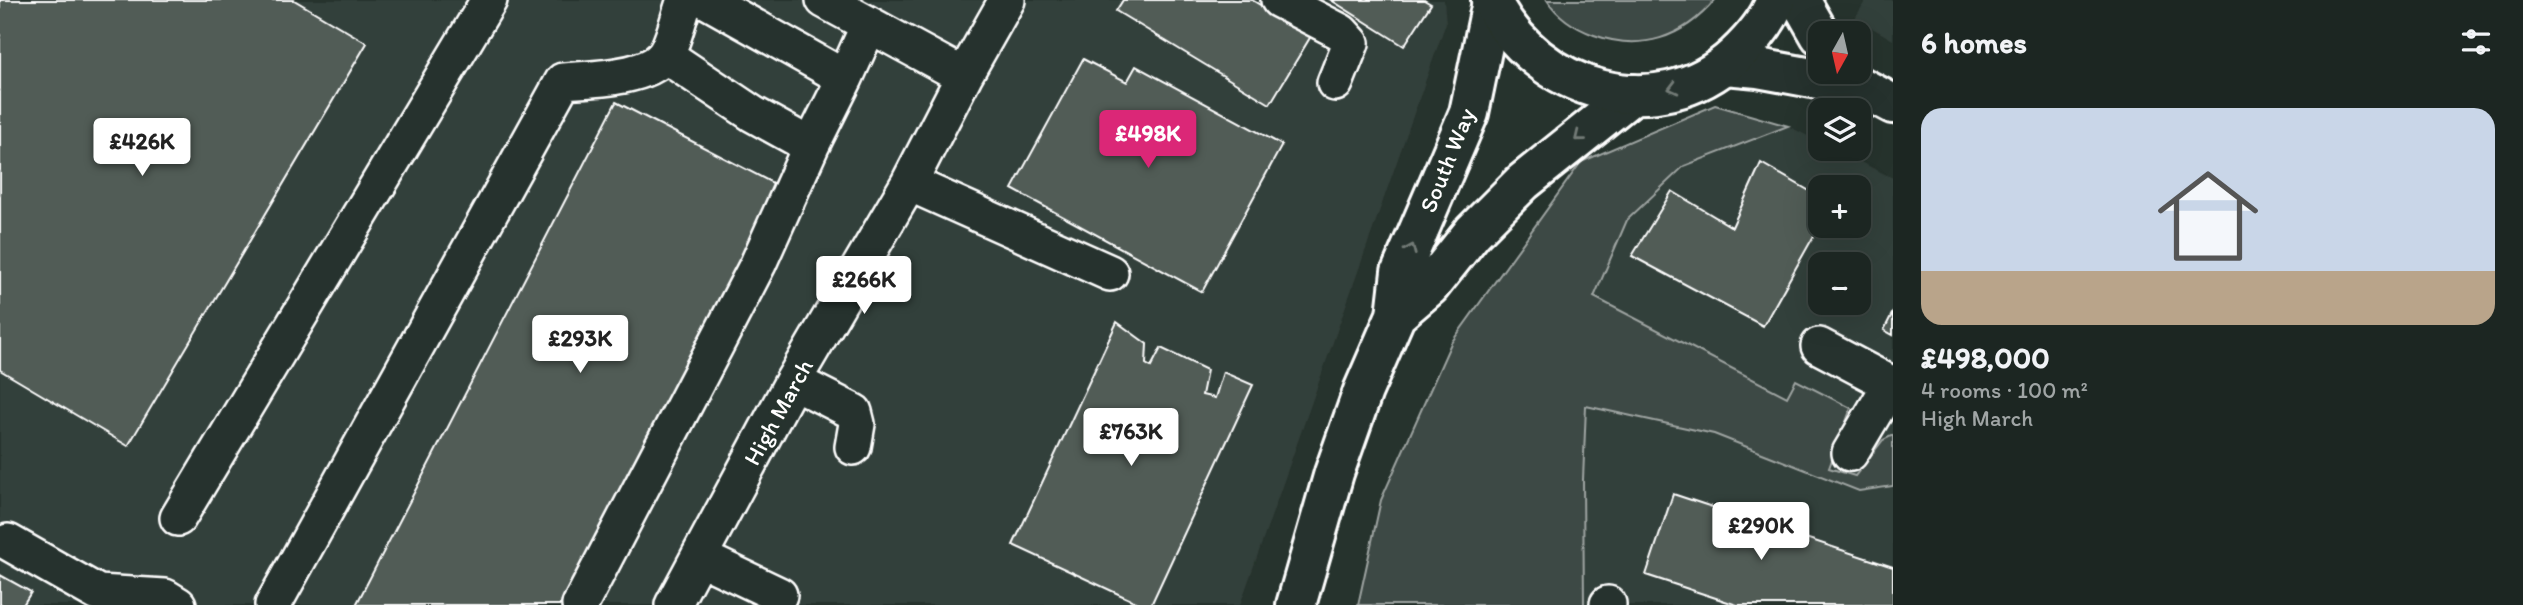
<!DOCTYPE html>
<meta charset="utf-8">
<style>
:root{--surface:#1c2622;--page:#252e2a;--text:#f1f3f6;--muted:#a0a5a5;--line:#3a4340;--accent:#db2777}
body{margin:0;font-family:Itim,sans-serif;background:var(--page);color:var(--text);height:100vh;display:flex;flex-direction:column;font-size:26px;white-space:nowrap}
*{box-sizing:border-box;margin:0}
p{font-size:23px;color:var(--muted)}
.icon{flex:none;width:38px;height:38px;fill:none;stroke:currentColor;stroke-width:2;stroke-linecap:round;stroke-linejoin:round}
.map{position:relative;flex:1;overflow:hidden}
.drawer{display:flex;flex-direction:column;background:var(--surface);width:630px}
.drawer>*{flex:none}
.needle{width:46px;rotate:188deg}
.fabs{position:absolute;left:1808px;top:21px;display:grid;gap:14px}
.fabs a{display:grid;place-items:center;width:63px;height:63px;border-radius:14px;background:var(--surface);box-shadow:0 7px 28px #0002,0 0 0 2px var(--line);font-size:35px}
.price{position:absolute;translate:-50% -60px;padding:0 16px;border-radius:7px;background:#fff;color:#222;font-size:23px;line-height:46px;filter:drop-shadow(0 2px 4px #0008)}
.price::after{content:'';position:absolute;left:50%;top:42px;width:21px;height:16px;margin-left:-10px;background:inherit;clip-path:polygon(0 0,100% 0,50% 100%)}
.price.on{background:var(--accent);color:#fff}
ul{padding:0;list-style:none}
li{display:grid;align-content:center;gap:14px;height:371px;padding:0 28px}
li+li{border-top:2px solid var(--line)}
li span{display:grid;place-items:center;height:217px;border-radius:21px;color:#555}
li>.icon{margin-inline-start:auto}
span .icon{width:126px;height:126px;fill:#fffc;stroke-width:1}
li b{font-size:30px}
h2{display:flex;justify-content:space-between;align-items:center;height:84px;padding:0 28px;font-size:30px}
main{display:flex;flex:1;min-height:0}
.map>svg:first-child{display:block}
.built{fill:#333f3a;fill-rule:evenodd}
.green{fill:#3e4944;stroke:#9ea4a2;stroke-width:2}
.building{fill:#515c57;stroke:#fff;stroke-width:2}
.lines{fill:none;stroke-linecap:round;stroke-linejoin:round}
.minor-casing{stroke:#fff;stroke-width:40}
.major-casing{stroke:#fff;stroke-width:44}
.highway-casing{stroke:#fff;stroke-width:44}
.minor{stroke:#26332d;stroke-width:35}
.major{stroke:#26332d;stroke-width:38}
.highway{stroke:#26332d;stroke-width:38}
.oneway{stroke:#727a76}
.labels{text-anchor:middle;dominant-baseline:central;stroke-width:5;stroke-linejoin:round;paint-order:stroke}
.street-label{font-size:24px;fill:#fff;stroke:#26332d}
</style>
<main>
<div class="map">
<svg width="1893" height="605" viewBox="0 0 1893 605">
<rect width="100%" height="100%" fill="#26332d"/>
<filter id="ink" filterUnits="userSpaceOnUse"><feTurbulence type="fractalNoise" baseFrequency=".0143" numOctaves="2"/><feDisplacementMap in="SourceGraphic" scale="14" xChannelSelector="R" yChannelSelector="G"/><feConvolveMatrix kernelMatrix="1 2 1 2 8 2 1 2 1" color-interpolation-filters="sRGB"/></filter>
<g filter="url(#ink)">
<path class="built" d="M0,0H1444L1446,23L1240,605H0Z
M1866,0H1893V40L1855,18Z
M1788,126L1820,142V149H1834L1893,178V435L1883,440L1855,476L1829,468L1851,408L1796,380L1788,397L1594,298L1627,220L1684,166ZM1820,187H1858V226H1820ZM1820,264H1858V303H1820Z
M1586,406L1714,434L1859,491L1893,486V605H1584L1583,480Z"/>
<path class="green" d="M1547,0H1715C1683,38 1641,52 1594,35C1575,28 1558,17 1547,0Z
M1715,105L1788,126L1684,166L1627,220L1594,297L1787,397L1796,380L1851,408L1829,468L1855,476L1883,440L1893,435V486L1859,491L1714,434L1586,406L1583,480L1584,605H1358L1381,500L1451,343L1581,162Z"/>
<path class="building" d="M0,0H294L367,43L128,446L0,370Z
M1123,0H1252L1311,36L1270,104L1116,11Z
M1331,0H1424L1431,4L1404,46Z
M1083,59L1127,82L1136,66L1282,145L1202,292L1012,189Z
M616,102L788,191L574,605H356Z
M1761,163L1820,197V225L1763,326L1632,256L1672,191L1732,227Z
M1893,312V335L1884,330Z
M1117,322L1147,344L1146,364L1151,367L1161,348L1207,370L1202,395L1215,398L1223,372L1253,385L1151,605H1142L1013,545Z
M1673,494L1893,567V605H1737L1646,575Z
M0,575L31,592L23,605H0Z"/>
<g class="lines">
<defs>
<path id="minor" d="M706,0L845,78L869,25
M824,0L964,76
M1279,0L1341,32L1351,43L1335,83
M665,55L753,114L811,146L845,78
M909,183L1110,273
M1819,346L1893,385
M793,381L854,412L857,424L853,447
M1850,453L1891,384
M178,518L489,0
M8,542L98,593L165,597L178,605
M699,557L779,595
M1608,604V605
M273,605L563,81C590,79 646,78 663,57C673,46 679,15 685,0
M580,605L758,264L811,146
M673,605L793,381L909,183L964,76L1007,0"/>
<path id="major" d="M1800,0L1820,35
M1725,65L1758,68L1861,87L1893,104
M1396,315L1430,286L1473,232L1523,182L1633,94
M1296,605L1334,473L1363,391L1396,315L1401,272L1469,113L1492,2"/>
<path id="highway" d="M1491,0C1536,92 1657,128 1735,56C1752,40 1768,22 1776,0"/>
</defs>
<use href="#minor" class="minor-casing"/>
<use href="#major" class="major-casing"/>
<use href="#highway" class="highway-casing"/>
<use href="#minor" class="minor"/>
<use href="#major" class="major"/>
<use href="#highway" class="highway"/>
</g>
<defs><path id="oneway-chevron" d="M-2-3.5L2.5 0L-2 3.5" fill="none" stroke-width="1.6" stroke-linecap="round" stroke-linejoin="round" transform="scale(1.75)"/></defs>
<g class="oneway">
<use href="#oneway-chevron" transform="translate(1673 88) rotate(166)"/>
<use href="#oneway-chevron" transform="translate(1579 137) rotate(141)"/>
<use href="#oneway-chevron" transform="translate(1411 249) rotate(-67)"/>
</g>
</g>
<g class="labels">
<g class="street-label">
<text transform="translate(1447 160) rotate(-68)">South Way</text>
<text transform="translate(778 412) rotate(-61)">High March</text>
</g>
</g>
</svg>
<div class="fabs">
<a><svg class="needle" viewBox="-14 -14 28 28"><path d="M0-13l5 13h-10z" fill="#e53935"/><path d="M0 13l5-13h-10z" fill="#a0a5a5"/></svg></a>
<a><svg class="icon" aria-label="layers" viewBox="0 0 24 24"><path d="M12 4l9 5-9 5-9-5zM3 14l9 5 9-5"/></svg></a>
<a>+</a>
<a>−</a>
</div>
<b class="price on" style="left:1148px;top:170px">£498K</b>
<b class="price" style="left:142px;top:178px">£426K</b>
<b class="price" style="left:864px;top:316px">£266K</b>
<b class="price" style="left:580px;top:375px">£293K</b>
<b class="price" style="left:1131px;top:468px">£763K</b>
<b class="price" style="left:1761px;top:562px">£290K</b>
</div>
<section class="drawer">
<h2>6 homes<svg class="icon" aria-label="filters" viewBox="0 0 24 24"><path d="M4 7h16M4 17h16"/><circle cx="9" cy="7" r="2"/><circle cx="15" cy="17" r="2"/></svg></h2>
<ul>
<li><span style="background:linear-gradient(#c9d6e8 75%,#b9a48a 0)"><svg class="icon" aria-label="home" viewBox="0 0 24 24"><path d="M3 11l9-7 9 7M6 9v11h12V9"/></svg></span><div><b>£498,000</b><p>4 rooms · 100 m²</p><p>High March</p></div></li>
</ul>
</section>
</main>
